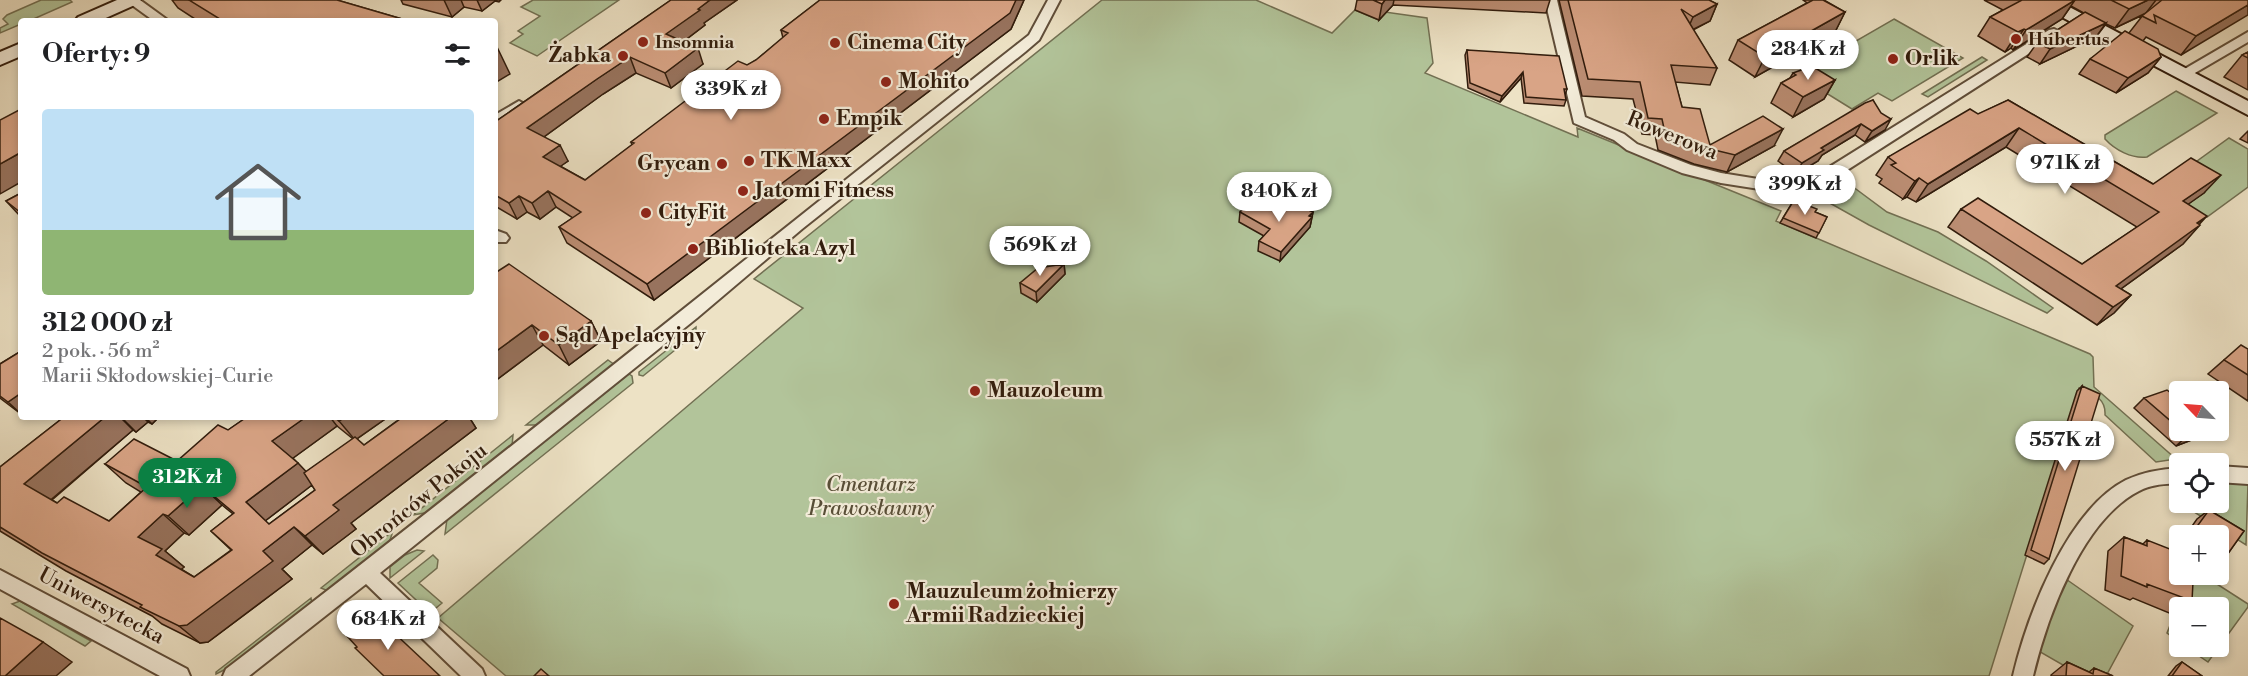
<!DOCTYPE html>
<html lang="pl">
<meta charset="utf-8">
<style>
:root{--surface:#fff;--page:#f2f2f2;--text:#202124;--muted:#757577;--line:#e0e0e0;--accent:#0b8043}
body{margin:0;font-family:"Libre Bodoni",serif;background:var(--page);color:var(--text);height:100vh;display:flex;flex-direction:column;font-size:22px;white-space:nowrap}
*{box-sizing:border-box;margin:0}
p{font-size:20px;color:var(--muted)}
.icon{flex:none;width:33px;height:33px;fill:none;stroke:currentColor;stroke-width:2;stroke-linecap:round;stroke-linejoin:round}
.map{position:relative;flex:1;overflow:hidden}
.details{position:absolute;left:18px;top:18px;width:480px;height:402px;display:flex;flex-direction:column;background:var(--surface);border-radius:6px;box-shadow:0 3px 9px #0003}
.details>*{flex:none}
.needle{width:39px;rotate:295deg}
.controls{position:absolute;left:2169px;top:381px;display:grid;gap:12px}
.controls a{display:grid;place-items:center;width:60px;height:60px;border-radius:6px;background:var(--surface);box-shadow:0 3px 9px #0003;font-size:30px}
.price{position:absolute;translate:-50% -51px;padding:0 14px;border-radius:21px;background:#fff;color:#222;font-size:20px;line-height:39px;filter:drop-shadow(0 2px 3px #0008)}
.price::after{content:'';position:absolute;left:50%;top:36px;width:18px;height:14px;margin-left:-9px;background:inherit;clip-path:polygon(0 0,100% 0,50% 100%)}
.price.selected{background:var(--accent);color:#fff}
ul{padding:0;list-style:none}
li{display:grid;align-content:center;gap:12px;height:318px;padding:0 24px}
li+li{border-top:2px solid var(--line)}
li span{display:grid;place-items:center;height:186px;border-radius:6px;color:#555}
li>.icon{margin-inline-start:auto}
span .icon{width:108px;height:108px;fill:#fffc;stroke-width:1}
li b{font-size:26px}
h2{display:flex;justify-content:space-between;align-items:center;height:72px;padding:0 24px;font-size:26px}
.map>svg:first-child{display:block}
.green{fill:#b2c49a;stroke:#727053;stroke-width:1.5}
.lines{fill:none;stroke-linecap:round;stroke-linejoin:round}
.street-casing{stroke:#604e3a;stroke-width:4}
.secondary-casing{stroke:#311c0c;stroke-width:4}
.street{fill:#f3ecd9;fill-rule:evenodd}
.secondary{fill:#f3ecd9;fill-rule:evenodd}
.wall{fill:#bb8d73;stroke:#311c0c;stroke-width:1.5;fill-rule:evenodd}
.shaded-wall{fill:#98735e;stroke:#311c0c;stroke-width:1.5}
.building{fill:#d9a486;stroke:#311c0c;stroke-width:1.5;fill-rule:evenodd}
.poi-dot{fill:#8f2418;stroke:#f3ecd9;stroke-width:2}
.labels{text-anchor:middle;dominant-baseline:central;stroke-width:4.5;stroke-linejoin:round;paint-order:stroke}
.far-poi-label{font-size:18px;font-weight:bold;fill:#311c0c;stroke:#f3ecd9;text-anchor:start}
.poi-label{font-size:21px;font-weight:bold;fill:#311c0c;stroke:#f3ecd9;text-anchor:start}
.street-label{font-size:21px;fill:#311c0c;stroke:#f3ecd9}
.park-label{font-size:21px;font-style:italic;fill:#584e37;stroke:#f3ecd9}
</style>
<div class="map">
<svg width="2248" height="676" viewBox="0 0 2248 676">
<rect width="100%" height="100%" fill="#ede2c5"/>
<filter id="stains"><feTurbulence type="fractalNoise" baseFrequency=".00333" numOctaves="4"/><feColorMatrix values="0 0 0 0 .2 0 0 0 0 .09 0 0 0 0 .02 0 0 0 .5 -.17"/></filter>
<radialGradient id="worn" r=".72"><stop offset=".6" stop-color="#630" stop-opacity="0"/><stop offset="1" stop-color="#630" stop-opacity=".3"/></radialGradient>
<path class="green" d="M41,0H70L72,2L29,21H21V24L0,33V28L8,24L3,19L7,15Z
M533,0H619L537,56L510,43L523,34L518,31L540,16L521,7Z
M1102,0H1256L1332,33L1355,10L1379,20L1385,12L1427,18L1433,63L1425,73L1578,137L1577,128L1781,211L1776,221L2090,354L2093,357L2094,387L2176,459L2156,462L2105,415C2106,398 2093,394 2079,388L1989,676H506L438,618L803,308L754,279Z
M1894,19L1963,58L1892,101L1878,93L1852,109L1797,75Z
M1982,57L1987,60L1928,97L1922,94Z
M2176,91L2217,113L2147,157C2132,159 2115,150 2105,139V135Z
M2229,138L2248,149V187L2207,217L2187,205L2175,177Z
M1837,175L1887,212L1938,232L1986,261L2053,308L2047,313L1869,225L1810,192Z
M696,327V333L643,376L639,375V372Z
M608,360L615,365L538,425H526Z
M629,374L632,376L633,383L445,534L447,519Z
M513,435L512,446L430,512L413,515Z
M2219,476L2248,483L2246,545L2180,503L2218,502Z
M393,531L389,543L328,591L321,588Z
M417,550L424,551L390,578V567L405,555Z
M433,555L438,560L437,568L419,583L442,603L430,613L398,583Z
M2180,574L2203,575L2248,604V607L2208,662L2186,647L2218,646V608H2180L2179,642L2167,633L2178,605Z
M2063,577L2133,626L2106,676H2082L2035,649Z
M311,598L312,604L232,666L216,674V672Z
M20,601L91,641L85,646L12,604Z"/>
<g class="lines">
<defs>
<path id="street" d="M125,0H140L169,21H154Z
M1048,0H1060L1039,40L1025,52L802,229L697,318L380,573L482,669L485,676H461L366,584L249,676H223L226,669C492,465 751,253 1015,46L1029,35Z
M1545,0H1557L1585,117L1624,134L1637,144L1691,165L1721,173L1795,185L1831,166L2049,30L2054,29L2061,33L1841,174L1797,195L1721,183L1682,173L1627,150L1614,140L1574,123Z
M2248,32V42L2188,77L2183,78L2176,74Z
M519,101L526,105L524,108L495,127V115Z
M495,230L506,234L509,238L506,242H495Z
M2218,466L2248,468V484L2218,482Z
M2180,468V483C2166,484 2151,484 2139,491C2082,520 2047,617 2033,676H2013C2027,616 2067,510 2126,480C2143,472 2161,469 2180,468Z
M0,570L187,669L190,676H160L0,589Z"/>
<path id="secondary" d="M117,0H140L137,4L99,21H75L78,17Z
M2034,0H2056L2248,101V115L2037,4Z
M21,43V56L0,65V52Z"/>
</defs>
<use href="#street" class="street-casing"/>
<use href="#secondary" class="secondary-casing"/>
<use href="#street" class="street"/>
<use href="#secondary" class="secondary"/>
</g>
<path class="wall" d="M172,0H337L409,21H198L178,8Z
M401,0H501L499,2L495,1L482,11L464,7L452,17L403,4Z
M671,0H737L704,23L705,25L683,42L703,64L671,88L636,73L603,94L544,137L568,161L560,166L585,180L632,145L631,142L756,60L783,38L781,30L820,0H1024L1011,29L654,300L567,243L559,227L573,218L556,207L540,219L527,212L517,219L495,206V122Z
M1357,0H1550L1546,13L1393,5L1379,20L1355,10Z
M1559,0H1709L1717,4L1710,21L1693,30L1717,68L1710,85L1675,82L1682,107L1710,145L1774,146L1727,172L1694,164L1658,150L1655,135L1642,134L1633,99L1582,96Z
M1803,0H1824L1845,12L1835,32L1755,77L1729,60L1738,40L1807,3Z
M1984,0H2248L2181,55L2146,37L2143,41L2161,57L2148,73L2116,93L2079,74L2090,59L2129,33L2143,15L2115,28L2106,24L2096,37L2040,64L2027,57L2037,43L2084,13L2071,6L2062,19L2013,50L2011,48L2005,52L1978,36L1990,17L2003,10Z
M1467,50L1567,89L1565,95L1566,100L1564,106L1524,103L1521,78L1500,102L1468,88L1465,55Z
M2248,52V90L2224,77L2242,55Z
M1793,73L1835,80L1824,99L1793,117L1771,103L1781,83L1790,78Z
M1873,100L1885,130L1865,142L1855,135L1822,155L1818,161L1796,174L1778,161L1784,151Z
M2008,100L2153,184L2204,193L2188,204L2199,225L2183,244L2121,289L2131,295L2114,313L2097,325L1948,227L1961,209L2082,264L2137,227L2006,147L1916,202L1907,197L1903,199L1879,183L1882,179L1876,175L1888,157Z
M2248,131V143L2240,139Z
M21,193V217L6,201Z
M1794,200L1815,212L1827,217L1816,238L1780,223Z
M1240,212L1279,214L1313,212L1310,227L1280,261L1258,251L1259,241L1264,236L1239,222Z
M1064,264L1065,274L1037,302L1021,293L1020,283Z
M495,273L591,321L601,341L569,365L543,345L495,381Z
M2248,349V401L2208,374L2224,360Z
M21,351V414L0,398V364Z
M2082,386L2049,559L2044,564L2025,555L2077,391Z
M2144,398L2180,400V430H2207L2199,437L2176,446L2134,408Z
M64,417H159L152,424L148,422L136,432L133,430L52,500L57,503L109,521L141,492L126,483L105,464L177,461L228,430L247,417H388L357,439L364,445L398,420L394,417H469L476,428L351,523L356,529L323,554L312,545L282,569L292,579L208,642L200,643L162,624L152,616L66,571L0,531V467ZM337,426L353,439L306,472L293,458ZM312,485L315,490L269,524L265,521ZM222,505L233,514L211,531L231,550L194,577L181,569L184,567L165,551L184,533L189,535Z
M2209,510L2244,531L2222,562L2218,564V536H2185L2197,519Z
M2124,537L2143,544L2147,540L2188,580L2192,601L2184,608H2180V611L2174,615L2133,598L2130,600L2105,590L2108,551Z
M2180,543V552L2175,549Z
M2067,662L2089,672L2094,668L2113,676H2051V675Z
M2182,662L2202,676H2168L2176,666Z"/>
<path class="shaded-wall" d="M444,0H461L464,7L452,17Z
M477,0H495V1L482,11Z
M710,0H737L704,23L705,25L672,50L666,34L698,9Z
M1016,0H1024L1011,29L654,300L647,284Z
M1385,0H1394L1393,5L1379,20L1382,4Z
M2075,0L2062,19L2013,50L2026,30Z
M2148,0H2156L2146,13L2115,28L2129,9Z
M1717,4L1710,21L1686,33L1693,17Z
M2248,5V15L2181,55L2196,36Z
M1845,12L1835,32L1755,77L1765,57Z
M2106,23L2096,37L2040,64L2050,49Z
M2024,29L2011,48L2005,52L2018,32Z
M497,47L510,74L495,83V48Z
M698,48L703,64L671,88L665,73Z
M630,57L636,73L603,94L534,144L527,128L597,79Z
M2161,57L2148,73L2116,93L2128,78Z
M1523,72L1521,78L1500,102L1502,96Z
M1835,80L1824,99L1793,117L1803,97Z
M1891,119L1885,130L1865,142L1872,131Z
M1861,124L1855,135L1822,155L1818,161L1796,174L1802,163L1821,148Z
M2019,128L2006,147L1916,202L1928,184Z
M1783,129L1774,146L1727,172L1735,155Z
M560,145L568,161L551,173L543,157Z
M18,154L21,157V182L0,194V164Z
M2221,175L2204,193L2166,220L2183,201Z
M1919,178L1907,197L1903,199L1915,181Z
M548,191L556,207L540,219L532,203Z
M519,196L527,212L517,219L509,203Z
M1313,212L1310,227L1280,261L1281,252Z
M2207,216L2195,229L2200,225L2183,244L2104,301L2116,286Z
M1064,264L1065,274L1037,302L1036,292Z
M2131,295L2114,313L2097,325L2113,307Z
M591,321L601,341L569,365L559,345Z
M532,325L543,345L495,381V352Z
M21,393V414L8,402Z
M105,417H120L133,430L47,503L24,484Z
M121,417H143L148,422L136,432Z
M145,417H159L152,424Z
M306,417H330L337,426L289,461L272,441Z
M345,417H388L355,440L339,421Z
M451,417H469L476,428L351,523L356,529L323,554L305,536L333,505Z
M2202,430H2207L2199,437L2176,446L2187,436Z
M298,463L316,482L265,521L246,502Z
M202,486L222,505L189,535L168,516Z
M163,514L184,533L165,551L184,567L177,573L156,555L138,537Z
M294,527L312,545L282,569L292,579L208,642L200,643L179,626L263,551Z
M43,642L72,662L56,676H5Z"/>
<path class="building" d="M189,0H337L409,21H223Z
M671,0H710L698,9L700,10L666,34L698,48L665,73L630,57L597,79L527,128L560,145L543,157L585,180L634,143L631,142L738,61L747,65L756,60L788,33L781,30L820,0H1016L1010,13L647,284L559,227L581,212L548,191L532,203L519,196L509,203L495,195V122Z
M1373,0H1385L1382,4Z
M1568,0H1709L1717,4L1693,17L1681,9L1717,68L1671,65L1682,107L1700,109L1710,145L1763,116L1783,129L1735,155L1702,147L1665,133L1662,119L1648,118L1640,82L1588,79Z
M1813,0H1823L1845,12L1765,57L1738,40Z
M2022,0H2075L2026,30L2024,29L2018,32L1990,17Z
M2111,0H2148L2129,9Z
M2162,0H2248V5L2196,36L2154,15L2156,23L2142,16Z
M2085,12L2106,23L2050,49L2037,43Z
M2125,31L2158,49L2161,57L2128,78L2090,59Z
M1467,50L1559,56L1567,89H1564L1566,100L1526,97L1523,72L1502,96L1470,83Z
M2248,52V58L2242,55Z
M1812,66L1835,80L1803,97L1781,83L1796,75L1793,73Z
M1873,100L1881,113L1891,119L1872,131L1861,124L1821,148L1824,150L1802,163L1784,151L1865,103Z
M2008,100L2153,184L2191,158L2221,175L2183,201L2207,216L2197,223L2200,225L2116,286L2131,295L2113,307L1961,209L1978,198L2082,264L2159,212L2019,128L1928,184L1919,178L1915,181L1891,165L1896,163L1888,157L1970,109L1978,114Z
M21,109V156L18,154L0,164V120Z
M21,193V213L6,201Z
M1252,200L1279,214L1293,203L1313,212L1309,216L1312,217L1281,252L1259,241L1270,229L1240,212Z
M1794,200L1817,209L1815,212L1827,217L1819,233L1783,218Z
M509,264L591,321L559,345L532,325L495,352V300L496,299L495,298V273Z
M1064,264L1036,292L1020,283L1038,268Z
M2241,345L2248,349V375L2224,360Z
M21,351V393L8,402L0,396V364Z
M2082,386L2100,394L2049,559L2031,550Z
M2167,390L2180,400V429L2144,398Z
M64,417H105L24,484L57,503L64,497L109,521L147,487L105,464L134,439L177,461L218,425L228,430L247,417H306L272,441L298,463L246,502L269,524L315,490L304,473L355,437L364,445L403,417H451L333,505L339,510L305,536L294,527L263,551L273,561L187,625L179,626L140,607L142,605L42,553L0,527V467ZM202,486L234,513L211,531L232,550L194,577L156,555L162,549L138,537L163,514L168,516Z
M334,417H345L339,421Z
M2181,430H2202L2187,436Z
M2209,510L2244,531L2222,562L2218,560V536H2190Z
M2124,537L2147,546V540L2180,553V574H2188V580L2193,582L2192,601L2147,584V587L2121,576Z
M374,614L440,676H384L355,648L357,647L347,636Z
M0,618L43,642L5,676H0Z
M2067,662L2093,674L2094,668L2113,676H2066Z
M2182,662L2202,676H2172Z
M541,669L549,676H534Z"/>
<g class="poi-dot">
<circle cx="2016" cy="39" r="6"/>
<circle cx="643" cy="42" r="6"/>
<circle cx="835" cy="43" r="6"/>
<circle cx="623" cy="56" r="6"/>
<circle cx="1893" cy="59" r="6"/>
<circle cx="886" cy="82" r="6"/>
<circle cx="824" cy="119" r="6"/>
<circle cx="749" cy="161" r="6"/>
<circle cx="722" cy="164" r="6"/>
<circle cx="743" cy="191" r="6"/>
<circle cx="646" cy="213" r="6"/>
<circle cx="693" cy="249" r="6"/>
<circle cx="544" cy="336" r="6"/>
<circle cx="975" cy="391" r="6"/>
<circle cx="894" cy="604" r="6"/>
</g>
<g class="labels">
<g class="far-poi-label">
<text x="2028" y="39">Hubertus</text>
<text x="655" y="42">Insomnia</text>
</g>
<g class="poi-label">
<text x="847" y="43">Cinema City</text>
<text x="611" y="56" text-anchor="end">Żabka</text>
<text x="1905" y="59">Orlik</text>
<text x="898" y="82">Mohito</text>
<text x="836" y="119">Empik</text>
<text x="761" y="161">TK Maxx</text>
<text x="710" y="164" text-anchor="end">Grycan</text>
<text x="755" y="191">Jatomi Fitness</text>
<text x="658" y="213">CityFit</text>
<text x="705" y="249">Biblioteka Azyl</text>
<text x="556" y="336">Sąd Apelacyjny</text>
<text x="987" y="391">Mauzoleum</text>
<text x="906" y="592">Mauzuleum żołnierzy<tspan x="906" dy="24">Armii Radzieckiej</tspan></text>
</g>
<g class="street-label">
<text transform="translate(1672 136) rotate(22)">Rowerowa</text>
<text transform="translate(419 501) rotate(-39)">Obrońców Pokoju</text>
<text transform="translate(101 606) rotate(28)">Uniwersytecka</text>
</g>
<g class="park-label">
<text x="871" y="485">Cmentarz<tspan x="871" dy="24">Prawosławny</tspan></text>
</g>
</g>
<rect width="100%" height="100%" filter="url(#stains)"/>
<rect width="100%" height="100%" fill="url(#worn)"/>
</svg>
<div class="controls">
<a><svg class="needle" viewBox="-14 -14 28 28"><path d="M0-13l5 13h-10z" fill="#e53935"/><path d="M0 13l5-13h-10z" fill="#757577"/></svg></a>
<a><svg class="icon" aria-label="locate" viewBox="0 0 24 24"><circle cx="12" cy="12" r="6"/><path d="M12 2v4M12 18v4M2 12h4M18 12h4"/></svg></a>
<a>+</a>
<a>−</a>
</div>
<b class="price" style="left:1808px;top:81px">284K zł</b>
<b class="price" style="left:731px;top:121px">339K zł</b>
<b class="price" style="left:2065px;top:195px">971K zł</b>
<b class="price" style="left:1805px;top:216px">399K zł</b>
<b class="price" style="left:1279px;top:223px">840K zł</b>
<b class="price" style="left:1040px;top:277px">569K zł</b>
<b class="price" style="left:2065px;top:472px">557K zł</b>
<b class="price selected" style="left:187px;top:509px">312K zł</b>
<b class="price" style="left:388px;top:651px">684K zł</b>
<section class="details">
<h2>Oferty: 9<svg class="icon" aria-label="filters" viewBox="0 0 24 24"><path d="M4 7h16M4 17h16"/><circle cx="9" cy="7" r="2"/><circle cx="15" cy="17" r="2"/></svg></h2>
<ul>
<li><span style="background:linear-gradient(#bfe0f5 65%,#8fb573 0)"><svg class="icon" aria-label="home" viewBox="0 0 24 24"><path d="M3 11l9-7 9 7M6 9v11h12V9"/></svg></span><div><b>312 000 zł</b><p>2 pok. · 56 m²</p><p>Marii Skłodowskiej-Curie</p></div></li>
</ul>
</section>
</div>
